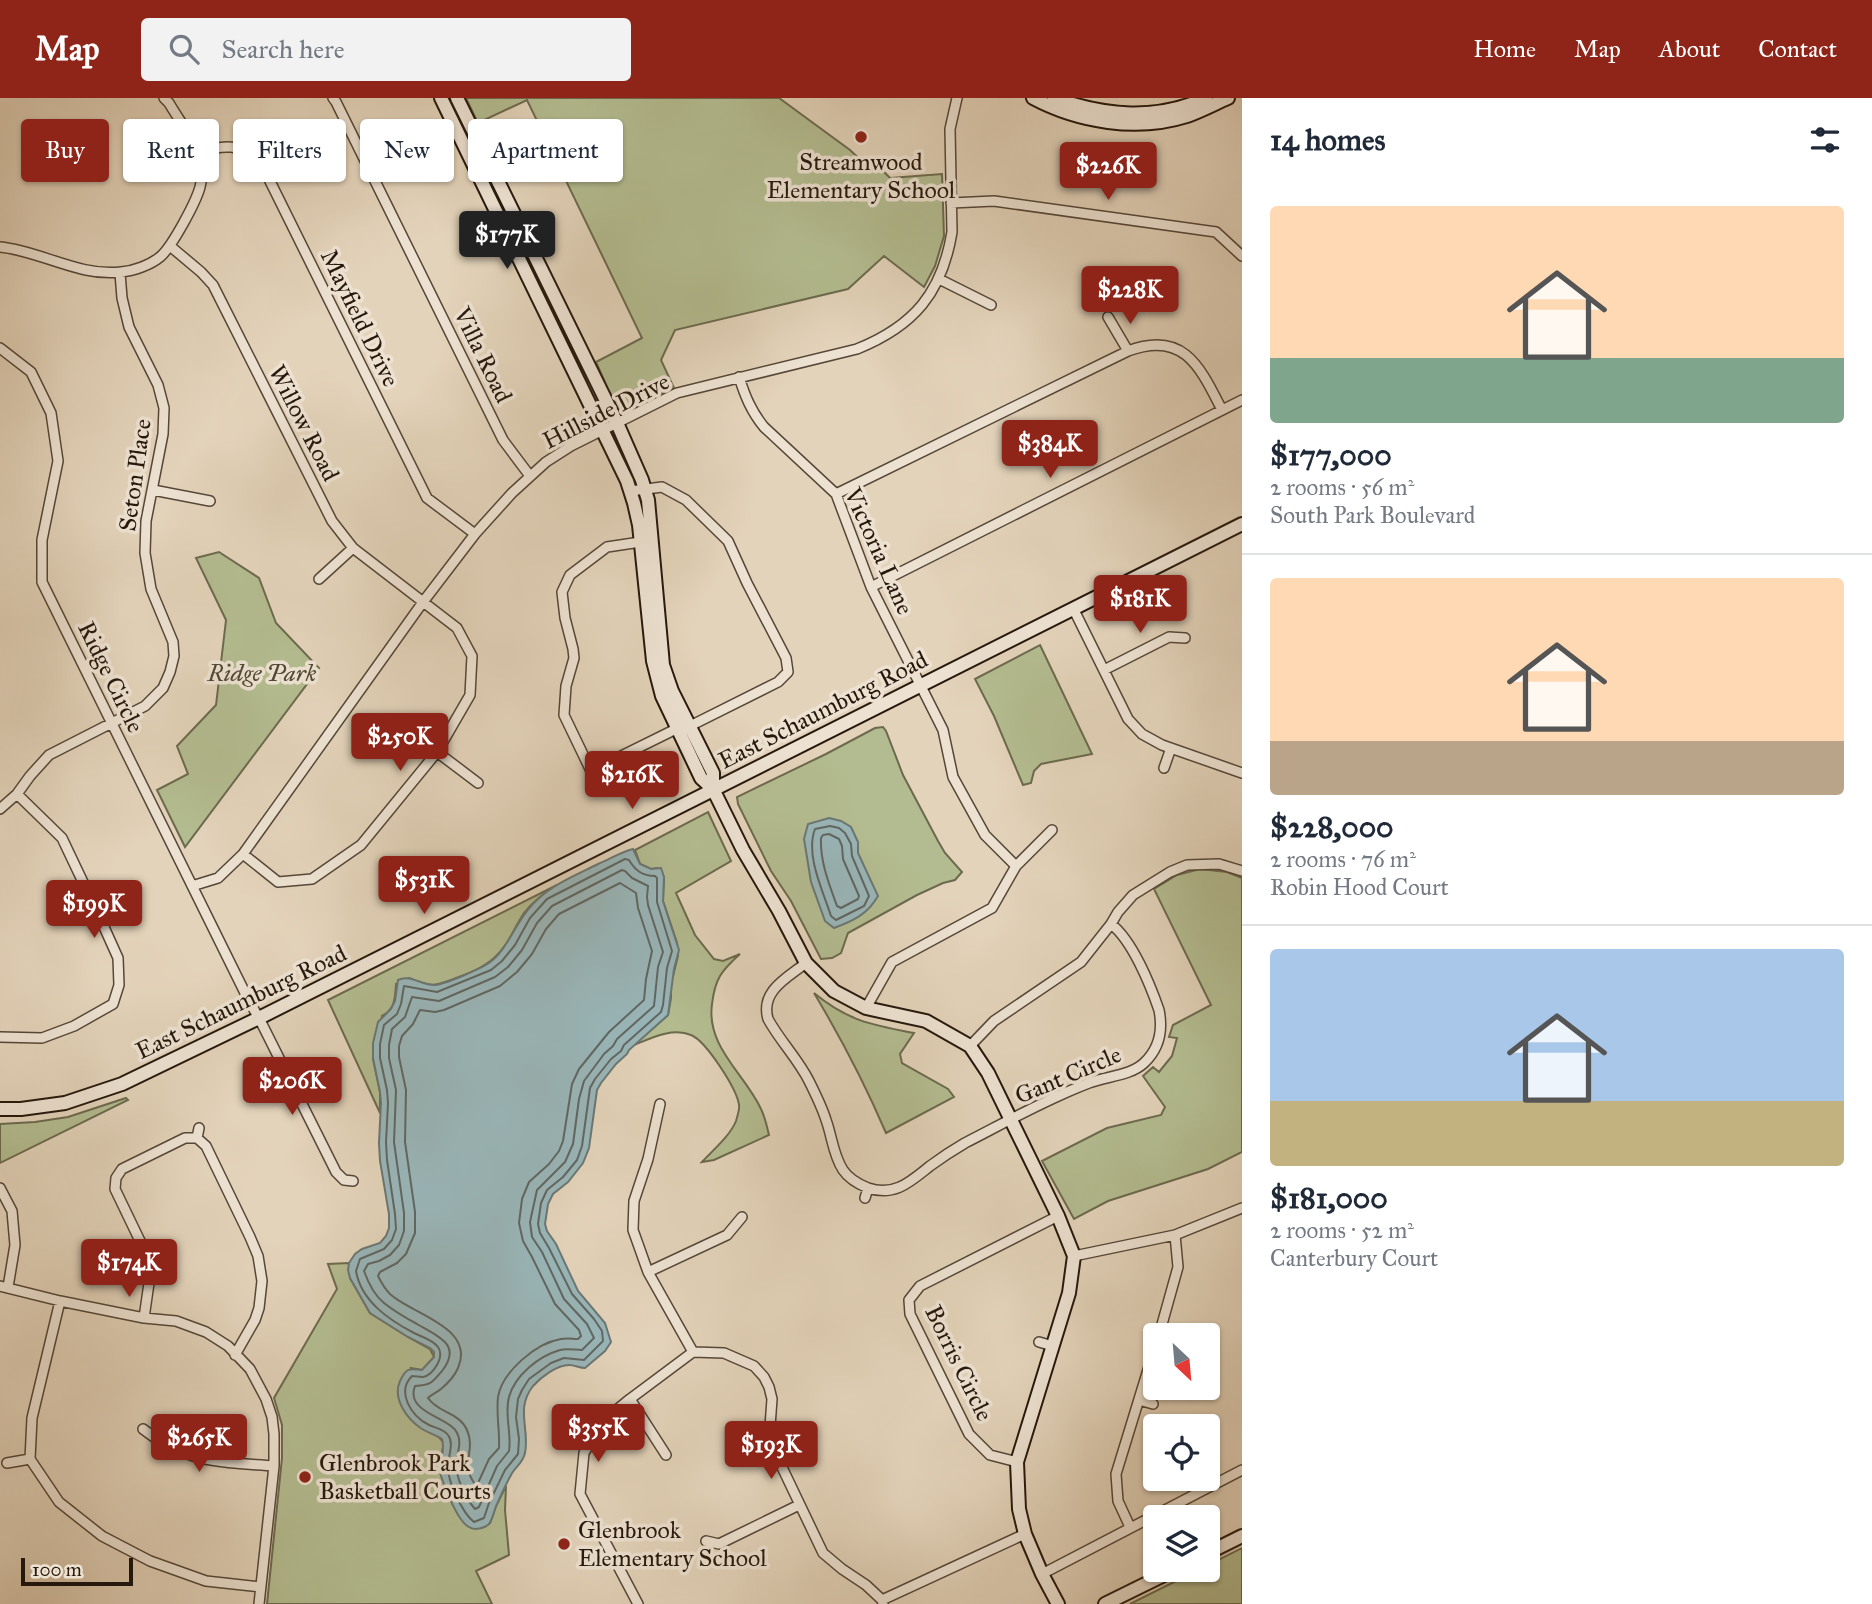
<!DOCTYPE html>
<meta charset="utf-8">
<style>
:root{--surface:#fff;--page:#f2f2f3;--text:#1f2937;--muted:#747a83;--line:#e0e1e3;--accent:#8f2418}
body{margin:0;font-family:"IM FELL Great Primer",serif;background:var(--page);color:var(--text);height:100vh;display:flex;flex-direction:column;font-size:26px;white-space:nowrap}
*{box-sizing:border-box;margin:0}
p{font-size:23px;color:var(--muted)}
.icon{flex:none;width:38px;height:38px;fill:none;stroke:currentColor;stroke-width:2;stroke-linecap:round;stroke-linejoin:round}
.map{position:relative;flex:1;overflow:hidden}
.panel{display:flex;flex-direction:column;background:var(--surface);width:630px}
.panel>*{flex:none}
.guide{position:absolute;left:21px;top:21px;width:665px;height:63px;display:flex;gap:14px}
.needle{width:46px;rotate:154deg}
.fabs{position:absolute;left:1143px;top:1225px;display:grid;gap:14px}
.fabs a{display:grid;place-items:center;width:77px;height:77px;border-radius:7px;background:var(--surface);box-shadow:0 2px 5px #0004;font-size:35px}
.scale{position:absolute;left:21px;bottom:18px;width:112px;box-sizing:border-box;padding-left:7px;border:4px solid #26180c;border-top:0;font-size:19px;line-height:24px;white-space:nowrap;color:#26180c;-webkit-text-stroke:5px #ede2d2;paint-order:stroke}
.price{position:absolute;translate:-50% -60px;padding:0 16px;border-radius:7px;background:var(--accent);color:#fff;font-size:23px;line-height:46px;filter:drop-shadow(0 2px 4px #0008)}
.price::after{content:'';position:absolute;left:50%;top:42px;width:21px;height:16px;margin-left:-10px;background:inherit;clip-path:polygon(0 0,100% 0,50% 100%)}
.price.current{background:#222;color:#fff}
ul{padding:0;list-style:none}
li{display:grid;align-content:center;gap:14px;height:371px;padding:0 28px}
li+li{border-top:2px solid var(--line)}
li span{display:grid;place-items:center;height:217px;border-radius:7px;color:#555}
li>.icon{margin-inline-start:auto}
span .icon{width:126px;height:126px;fill:#fffc;stroke-width:1}
li b{font-size:30px}
h2{display:flex;justify-content:space-between;align-items:center;height:84px;padding:0 28px;font-size:30px}
.tag{padding:0 24px;border-radius:7px;background:var(--surface);box-shadow:0 2px 5px #0004;font-size:24px;line-height:63px}
.tag.current{background:var(--accent);color:#fff}
header{display:flex;align-items:center;gap:42px;box-sizing:border-box;height:98px;padding:0 35px;background:var(--accent);color:#fff}
header strong{font-size:33px}
nav{display:flex;gap:38px;margin-inline-start:auto;font-size:24px}
.search{width:490px;height:63px;background:var(--page);display:flex;align-items:center;gap:18px;box-sizing:border-box;padding:0 24px;border-radius:7px;color:var(--muted);font-size:26px}
main{display:flex;flex:1;min-height:0}
.map>svg:first-child{display:block}
.green{fill:#b3bc90;stroke:#6c6a4e;stroke-width:2}
.water{fill:#99b6b9;stroke:#6b7774;stroke-width:2}
.lines{fill:none;stroke-linecap:round;stroke-linejoin:round}
.shore{stroke:#606762;stroke-width:2}
.street-casing{stroke:#554738;stroke-width:12}
.secondary-casing{stroke:#26180c;stroke-width:16}
.street{stroke:#ede2d2;stroke-width:9}
.secondary{stroke:#ede2d2;stroke-width:12}
.poi-dot{fill:#8f2418;stroke:#ede2d2;stroke-width:2.5}
.labels{text-anchor:middle;dominant-baseline:central;stroke-width:7;stroke-linejoin:round;paint-order:stroke}
.poi-label{font-size:24px;fill:#26180c;stroke:#ede2d2;text-anchor:start}
.street-label{font-size:24px;fill:#26180c;stroke:#ede2d2}
.park-label{font-size:24px;font-style:italic;fill:#504934;stroke:#ede2d2}
</style>
<header>
<strong>Map</strong>
<div class="search"><svg class="icon" aria-label="search" viewBox="0 0 24 24"><circle cx="10" cy="10" r="6"/><path d="M15 15l6 6"/></svg>Search here</div>
<nav><a>Home</a><a>Map</a><a>About</a><a>Contact</a></nav>
</header>
<main>
<div class="map">
<svg width="1242" height="1506" viewBox="0 0 1242 1506">
<rect width="100%" height="100%" fill="#e3d3ba"/>
<filter id="stains"><feTurbulence type="fractalNoise" baseFrequency=".00286" numOctaves="4"/><feColorMatrix values="0 0 0 0 .2 0 0 0 0 .09 0 0 0 0 .02 0 0 0 .5 -.17"/></filter>
<radialGradient id="worn" r=".72"><stop offset=".6" stop-color="#630" stop-opacity="0"/><stop offset="1" stop-color="#630" stop-opacity=".3"/></radialGradient>
<path class="green" d="M466,0H779L850,52L867,68L882,72L890,80L942,76L944,138L935,168L924,189L884,158L848,191L675,232L661,262L674,290L619,316L596,264L642,240L527,2L478,25Z
M219,454L259,480L276,525L319,570L185,749L157,692L188,676L177,648L216,607L226,522L196,460Z
M1040,547L1092,656L1041,666L1034,673L1031,685L1023,687L994,618L975,581Z
M883,629L886,633L903,677L938,743L945,755L962,774L955,782L943,785L917,797L848,835L841,855L832,860L821,861L791,803L771,773L738,706L737,699L826,656L875,630Z
M708,714L731,763L676,795L695,837L714,861L723,863L740,856C721,873 715,881 712,906C706,949 745,976 761,1011C765,1019 767,1029 769,1037L714,1062L702,1064C713,1052 730,1038 736,1023C737,1019 740,1011 739,1007C737,991 706,943 691,937C673,929 651,940 634,947L668,917L671,900V886L678,858L677,845L663,803L664,779L657,770L651,771L640,766L635,752Z
M1200,771L1227,774L1242,780V1054L1208,1071L1108,1103L1074,1121L1042,1063L1107,1030L1161,1017L1165,1009L1143,978L1153,969L1159,974L1172,958L1177,940L1169,939L1173,927L1211,907L1154,791L1177,777Z
M557,787C544,795 533,803 524,815C514,830 508,848 494,860C483,870 469,875 456,880C435,888 431,890 409,880L396,886C395,901 395,911 382,918L373,961L380,994V1015L328,902Z
M814,895C848,923 872,927 914,935L900,956L902,965L948,991L954,999L886,1035C865,986 841,940 814,895Z
M126,1000L128,1002L0,1065V1026L35,1024L68,1019Z
M349,1165L350,1180L370,1215L408,1239L430,1251L434,1259L422,1272L411,1270L437,1337L444,1345L441,1359V1377L453,1407L459,1418L481,1430L490,1425L496,1408L506,1388L505,1412L509,1457L476,1473L492,1506H267L282,1360V1327L274,1300L337,1191L328,1166Z
M1242,1450V1506H1130L1198,1472H1208V1467Z"/>
<path class="water" d="M829,720L841,723L851,729L858,744V755L878,798C868,816 853,823 834,830L825,823L811,784L804,741L808,726Z
M633,751L640,766L651,771L661,770L664,779L663,803L679,852L674,871L668,917L629,952L627,956L616,966L601,985L597,992L589,1050L583,1065L568,1084L553,1096L548,1106L545,1126L547,1133L556,1146L578,1193L605,1225L611,1244L605,1253L585,1270C579,1270 575,1267 569,1267C557,1267 541,1279 533,1288C515,1311 530,1331 525,1355C523,1365 515,1369 511,1377C506,1386 501,1397 497,1406C494,1412 493,1421 489,1426C485,1430 474,1433 469,1429C458,1424 445,1390 441,1378C438,1365 446,1353 442,1341C436,1337 429,1335 422,1331C407,1321 392,1301 400,1283C406,1270 409,1270 422,1272L434,1259V1254L430,1250L408,1239L370,1215L350,1180L348,1172L349,1165L355,1156L362,1151L380,1145L386,1138L389,1130V1116L380,1063L379,1045L381,1005L380,994L373,960V945L378,924L391,911L395,903L398,882C410,876 421,887 434,887C444,887 480,871 489,865C507,852 513,830 527,813C545,789 572,779 598,766C610,761 621,754 633,751Z"/>
<g class="lines">
<path class="shore" d="M830,728L839,730L845,735L851,746L852,758L869,798L864,808L836,822L831,818C823,793 805,757 815,731Z
M829,736L839,741L842,748L843,761L859,798L858,801L841,810L837,808C829,786 820,764 821,740L823,737Z
M625,761L629,762C635,772 642,778 655,778L657,780V804L672,853L667,870L663,907L661,914L624,947L621,953L611,961L595,981L590,990L582,1048L577,1062L563,1079L547,1092L541,1105L538,1126L540,1135L549,1150L572,1196L594,1221L602,1233L603,1243L584,1262L564,1260L551,1265L529,1281L522,1292L518,1301L516,1319L519,1341L518,1356L505,1372L489,1405L484,1420L474,1424C463,1416 448,1384 448,1370C447,1360 455,1346 448,1337C444,1331 435,1330 429,1327C411,1318 396,1294 412,1278C413,1278 422,1279 423,1279C433,1277 445,1259 438,1249C433,1242 422,1239 414,1235C389,1222 361,1203 356,1173L360,1161L384,1151L392,1142L396,1131L395,1116L387,1062L386,1044L388,1005L387,992L380,960V946L384,927L397,916L401,906L404,888L437,894L491,872L502,863L515,847L530,820L547,801Z
M622,772L625,773L632,780L648,788L647,799L648,807L663,854L658,869L654,908L617,941L613,948L604,956L584,983L579,1001L573,1046L565,1064L537,1092L530,1124L532,1139L542,1154L564,1201L587,1226L594,1240L582,1252C575,1252 567,1250 560,1252C539,1258 515,1277 509,1299C504,1317 512,1335 509,1353L497,1368L479,1409L475,1411C466,1401 456,1380 456,1366C457,1354 463,1344 456,1333C447,1319 405,1314 415,1288C431,1287 432,1285 442,1273C463,1246 437,1238 417,1226C406,1220 394,1213 384,1205C375,1198 368,1184 364,1173L368,1166L379,1163L390,1157L399,1147L404,1133V1115L394,1044L396,992L389,960V947L392,931L405,919L412,899L439,903L495,879L508,869L522,852L537,825L552,808Z
M620,785L636,795L638,810L652,853L646,881L644,902L609,934L579,971L572,986L563,1043L559,1053L549,1066L529,1084L522,1101L519,1125L523,1143L532,1159L555,1206L579,1232L581,1238L578,1241C573,1241 567,1240 561,1241C536,1245 502,1274 498,1299C496,1317 500,1333 499,1350L489,1361L478,1385L475,1386C460,1367 476,1352 467,1332C459,1314 438,1315 428,1300C432,1296 436,1295 441,1291C447,1286 455,1277 458,1270C476,1229 411,1216 390,1196C385,1191 381,1184 378,1178L380,1174L397,1165L406,1156L415,1135V1114L405,1044L406,992L399,959V948L402,938L413,926L420,912L435,914L444,912L500,888L517,874L532,856L546,831L559,816Z"/>
<defs>
<path id="street" d="M333,0L336,4L503,342L530,378
M198,55C224,46 240,45 261,65L427,400L475,436
M951,105L994,103L1216,134L1242,158
M170,148L201,174L213,187L332,423L353,450L457,530L472,558L470,597L437,654L361,747L312,781L278,784L243,756
M0,149C41,153 79,179 121,174C134,173 150,167 160,159C172,149 196,104 200,89C203,79 201,67 199,57C194,42 177,19 169,5L164,0
M939,181L991,207
M1108,219L1128,253
M0,250L31,274L51,315L58,363L42,442V484L250,905L259,920L336,1074L344,1082L353,1083
M739,279C745,298 751,313 764,329L836,396L871,489L943,632L953,679L985,737L1016,768
M153,392L210,403
M630,393L662,389L686,402L728,443L747,485L786,560L788,574L778,584L690,628L678,630L591,673L564,617L566,588L574,560L573,551L565,520L562,494L570,477L607,449L647,443
M836,396L1128,253C1184,232 1200,269 1222,312
M319,481L353,450
M871,489L1242,302
M1073,510L1128,621L1142,636L1162,647L1242,675
M1104,572L1169,539L1185,540
M437,654L478,685
M1164,670L1171,650
M0,711L17,696L30,678L49,657L145,608L163,590L170,574L174,558L173,544L151,491L145,455L146,423L163,336L164,310L158,287L129,229L122,200L120,175
M192,788L218,780L243,756L423,504L475,436L512,395L546,364L571,348L677,295L857,251C914,228 942,195 952,134L950,31L957,0
M806,865C787,880 760,893 768,921C780,943 798,961 809,983C815,995 822,1009 826,1022C832,1038 833,1057 843,1072C849,1081 858,1086 868,1090C895,1099 911,1083 930,1068C941,1060 953,1052 965,1045C1006,1024 1047,1001 1089,985C1107,978 1130,978 1144,965C1159,951 1163,932 1159,912C1150,886 1132,842 1111,826
M866,910L892,864L992,810L1016,768L1052,732
M0,939L42,940L74,928L113,906L119,887L118,860L100,820L62,740L17,696
M970,948L994,923L1081,864L1111,826L1118,814L1133,797L1170,774L1187,767L1219,766L1242,773
M660,1006L648,1061L634,1103L633,1132L648,1174L693,1254
M197,1040L199,1030
M0,1090L12,1113L15,1147L8,1189
M865,1100L868,1090
M1074,1158L1175,1137L1242,1110
M648,1174L727,1137L742,1119
M0,1188L60,1203L144,1220L176,1223L206,1234L228,1248L250,1271L266,1301L272,1319L274,1336V1368L259,1506
M60,1203L32,1320L30,1361L59,1404L102,1438L150,1463L206,1483L261,1489
M144,1220L149,1185L146,1164L140,1143L115,1091L116,1080L122,1071L185,1040H197L206,1048L250,1139L258,1158L262,1183L259,1210L255,1222L235,1257
M1159,1237L1178,1169L1175,1137
M1039,1244L1053,1248
M630,1301L666,1357
M1139,1302L1153,1306
M143,1331C186,1366 222,1364 274,1368
M1017,1364L990,1357L969,1336L910,1216L909,1202L920,1188L1058,1118
M7,1365L30,1361
M1130,1429L1118,1403L1116,1376L1155,1249
M706,1443L719,1446L799,1407
M1042,1476L1242,1372
M882,1502L1025,1436
M638,1506L580,1396L584,1355L603,1323L630,1301L693,1254L724,1255L754,1268L764,1279L769,1289L772,1301L769,1342L823,1455L842,1471L866,1487L882,1502L883,1506"/>
<path id="secondary" d="M441,0L627,383L634,405L639,427L653,563L662,598L701,680L713,691L743,752L779,813L806,865L834,893L866,910L926,923L970,948L988,975L1058,1118L1074,1158L1069,1195L1017,1364L1019,1411L1025,1436L1042,1476L1058,1506
M457,0L617,325L642,382L648,402L663,567L672,593L713,675V691
M1033,0C1078,24 1137,34 1187,18C1201,13 1214,6 1228,0
M1054,0C1105,18 1156,23 1206,0
M0,1011H21L65,1005L122,986L259,920L1242,426
M1208,1455L1242,1438
M1105,1506L1174,1472"/>
</defs>
<use href="#street" class="street-casing"/>
<use href="#secondary" class="secondary-casing"/>
<use href="#street" class="street"/>
<use href="#secondary" class="secondary"/>
</g>
<g class="poi-dot">
<circle cx="861" cy="39" r="7"/>
<circle cx="305" cy="1379" r="7"/>
<circle cx="564" cy="1446" r="7"/>
</g>
<g class="labels">
<g class="poi-label">
<text x="861" y="64" text-anchor="middle">Streamwood<tspan x="861" dy="28">Elementary School</tspan></text>
<text x="319" y="1365">Glenbrook Park<tspan x="319" dy="28">Basketball Courts</tspan></text>
<text x="578" y="1432">Glenbrook<tspan x="578" dy="28">Elementary School</tspan></text>
</g>
<g class="street-label">
<text transform="translate(360 220) rotate(64)">Mayfield Drive</text>
<text transform="translate(483 257) rotate(64)">Villa Road</text>
<text transform="translate(606 313) rotate(-27)">Hillside Drive</text>
<text transform="translate(304 325) rotate(63)">Willow Road</text>
<text transform="translate(135 377) rotate(-82)">Seton Place</text>
<text transform="translate(879 453) rotate(66)">Victoria Lane</text>
<text transform="translate(111 579) rotate(64)">Ridge Circle</text>
<text transform="translate(823 612) rotate(-27)">East Schaumburg Road</text>
<text transform="translate(241 904) rotate(-26)">East Schaumburg Road</text>
<text transform="translate(1068 977) rotate(-23)">Gant Circle</text>
<text transform="translate(959 1265) rotate(64)">Borris Circle</text>
</g>
<g class="park-label">
<text x="262" y="575">Ridge Park</text>
</g>
</g>
<rect width="100%" height="100%" filter="url(#stains)"/>
<rect width="100%" height="100%" fill="url(#worn)"/>
</svg>
<div class="fabs">
<a><svg class="needle" viewBox="-14 -14 28 28"><path d="M0-13l5 13h-10z" fill="#e53935"/><path d="M0 13l5-13h-10z" fill="#747a83"/></svg></a>
<a><svg class="icon" aria-label="locate" viewBox="0 0 24 24"><circle cx="12" cy="12" r="6"/><path d="M12 2v4M12 18v4M2 12h4M18 12h4"/></svg></a>
<a><svg class="icon" aria-label="layers" viewBox="0 0 24 24"><path d="M12 4l9 5-9 5-9-5zM3 14l9 5 9-5"/></svg></a>
</div>
<div class="scale">100 m</div>
<b class="price" style="left:1108px;top:104px">$226K</b>
<b class="price current" style="left:507px;top:173px">$177K</b>
<b class="price" style="left:1130px;top:228px">$228K</b>
<b class="price" style="left:1050px;top:382px">$384K</b>
<b class="price" style="left:1140px;top:537px">$181K</b>
<b class="price" style="left:400px;top:675px">$250K</b>
<b class="price" style="left:632px;top:713px">$216K</b>
<b class="price" style="left:424px;top:818px">$531K</b>
<b class="price" style="left:94px;top:842px">$199K</b>
<b class="price" style="left:292px;top:1019px">$206K</b>
<b class="price" style="left:129px;top:1201px">$174K</b>
<b class="price" style="left:598px;top:1366px">$355K</b>
<b class="price" style="left:199px;top:1376px">$265K</b>
<b class="price" style="left:771px;top:1383px">$193K</b>
<div class="guide">
<a class="tag current">Buy</a>
<a class="tag">Rent</a>
<a class="tag">Filters</a>
<a class="tag">New</a>
<a class="tag">Apartment</a>
</div>
</div>
<section class="panel">
<h2>14 homes<svg class="icon" aria-label="filters" viewBox="0 0 24 24"><path d="M4 7h16M4 17h16"/><circle cx="9" cy="7" r="2"/><circle cx="15" cy="17" r="2"/></svg></h2>
<ul>
<li><span style="background:linear-gradient(#ffd9b3 70%,#7fa58c 0)"><svg class="icon" aria-label="home" viewBox="0 0 24 24"><path d="M3 11l9-7 9 7M6 9v11h12V9"/></svg></span><div><b>$177,000</b><p>2 rooms · 56 m²</p><p>South Park Boulevard</p></div></li>
<li><span style="background:linear-gradient(#ffd9b3 75%,#b9a48a 0)"><svg class="icon" aria-label="home" viewBox="0 0 24 24"><path d="M3 11l9-7 9 7M6 9v11h12V9"/></svg></span><div><b>$228,000</b><p>2 rooms · 76 m²</p><p>Robin Hood Court</p></div></li>
<li><span style="background:linear-gradient(#a9c7e8 70%,#c2b280 0)"><svg class="icon" aria-label="home" viewBox="0 0 24 24"><path d="M3 11l9-7 9 7M6 9v11h12V9"/></svg></span><div><b>$181,000</b><p>2 rooms · 52 m²</p><p>Canterbury Court</p></div></li>
</ul>
</section>
</main>
